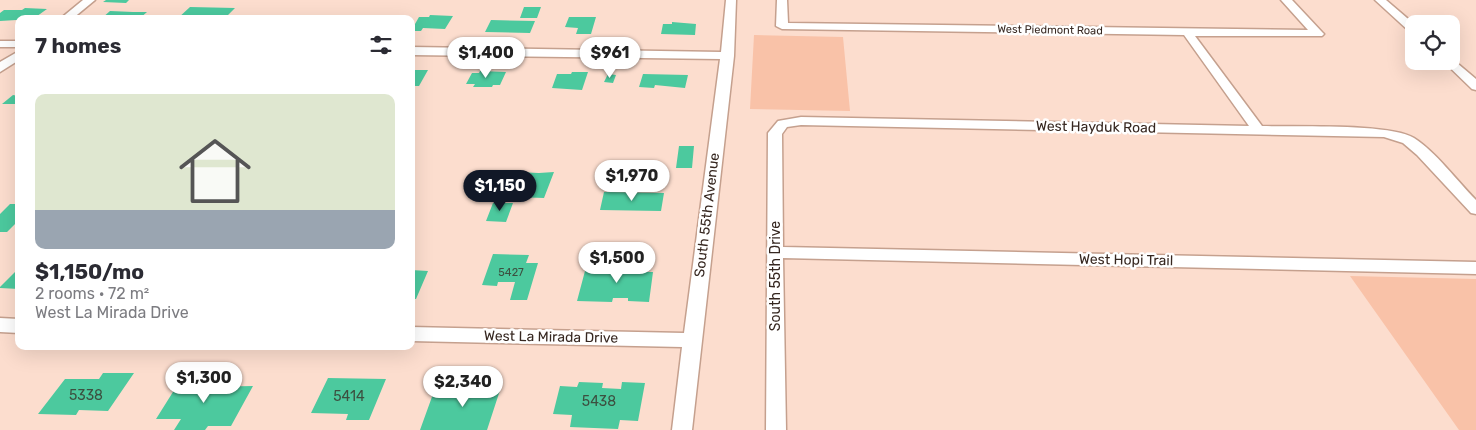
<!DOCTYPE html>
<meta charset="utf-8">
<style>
:root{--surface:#fff;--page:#f7f7f7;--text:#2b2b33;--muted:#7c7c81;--line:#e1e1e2;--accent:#111827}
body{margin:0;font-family:Rubik,sans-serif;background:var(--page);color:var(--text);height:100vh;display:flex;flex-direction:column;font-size:19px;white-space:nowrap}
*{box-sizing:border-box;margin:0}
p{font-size:16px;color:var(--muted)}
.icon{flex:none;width:28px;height:28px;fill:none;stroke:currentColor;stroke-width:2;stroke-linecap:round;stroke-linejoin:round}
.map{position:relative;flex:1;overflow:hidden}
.details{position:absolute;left:15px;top:15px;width:400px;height:335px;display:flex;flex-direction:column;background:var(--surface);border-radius:10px;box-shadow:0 5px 20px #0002}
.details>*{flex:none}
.tools{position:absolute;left:1405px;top:15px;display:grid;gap:10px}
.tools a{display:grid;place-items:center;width:55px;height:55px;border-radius:10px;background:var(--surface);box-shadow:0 5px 20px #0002;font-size:25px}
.price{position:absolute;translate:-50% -42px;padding:0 11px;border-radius:18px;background:#fff;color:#222;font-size:16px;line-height:32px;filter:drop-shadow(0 1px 2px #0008)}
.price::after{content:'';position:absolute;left:50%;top:30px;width:15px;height:11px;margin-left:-8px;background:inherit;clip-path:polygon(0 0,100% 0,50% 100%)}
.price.on{background:var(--accent);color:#fff}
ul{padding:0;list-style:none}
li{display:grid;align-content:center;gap:10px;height:265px;padding:0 20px}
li+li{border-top:1px solid var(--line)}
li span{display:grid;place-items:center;height:155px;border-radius:10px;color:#555}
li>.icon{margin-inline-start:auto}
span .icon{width:90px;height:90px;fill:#fffc;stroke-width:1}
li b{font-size:21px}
h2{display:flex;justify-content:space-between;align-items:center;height:60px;padding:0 20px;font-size:21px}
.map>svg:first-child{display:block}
.green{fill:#f9c2a8}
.building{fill:#4cc99e}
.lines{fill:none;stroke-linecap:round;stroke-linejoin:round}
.minor-casing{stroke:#c5a08e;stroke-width:3}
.minor{fill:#fff;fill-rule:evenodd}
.labels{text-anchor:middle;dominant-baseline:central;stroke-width:5;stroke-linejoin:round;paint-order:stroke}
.far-street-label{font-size:11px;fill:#362720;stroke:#fff}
.number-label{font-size:11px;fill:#3c5040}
.street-label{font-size:14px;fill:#362720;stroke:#fff}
.near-number-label{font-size:14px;fill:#3c5040}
</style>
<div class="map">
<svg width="1476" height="430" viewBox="0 0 1476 430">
<rect width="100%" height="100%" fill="#fcddce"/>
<path class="green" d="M754,35L843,37L850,111L750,109Z
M1350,276L1476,279V430H1459Z"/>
<path class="building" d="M106,0H129L126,3L103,2Z
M190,7L235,8L224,19H177Z
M524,7H541L537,18H520Z
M25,8L47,9L33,19L0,21V13L4,10H22Z
M110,11L133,12H147L139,19H101Z
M334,15L355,16L353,19H332Z
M430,15L453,16L445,29L423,28L421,31H411L419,17H429Z
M262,17H292V19H260Z
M569,17H596L591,34H576L578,28L565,27Z
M491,20L535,21L530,33L485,32Z
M672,22L696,24L695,35L661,34L663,24H672Z
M411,70H428L419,86H411Z
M480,71L506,72L500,85H493L492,87H473L475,84H466L472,73H479Z
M572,72H588L582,90L552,88L557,74H571Z
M608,74L616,75L613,83L604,82Z
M643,74L688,75L685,88L655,85L654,88L639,87Z
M13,95L19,96V104H2Z
M679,146H694L692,168H676Z
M516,172L539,173L554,172L544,198L515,197L521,180L513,179Z
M604,192L664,193L661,211L600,210Z
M493,203H513L506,222L486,221Z
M10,204H19V220L7,232H0V214Z
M493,254L529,255L526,263H538L527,300H510L515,282H498L497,286L482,285Z
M608,263H642L641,272H653L649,302L628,301V298H613L612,302L577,301L585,271H607Z
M19,268V289L0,288V287Z
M411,270L428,271L416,299H411Z
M103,373H134L108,411L79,410L76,415L38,414L65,379H99Z
M183,376L211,377L204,387L253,386L231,426H208L205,430H174L181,419H156Z
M328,378L386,379L369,420H346L348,414L311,413Z
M476,380L503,381L487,430H420L433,394H452L454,388L473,389Z
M579,382L603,383L602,388L621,389L622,382L645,383L638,421L620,420L618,429L570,427L572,415L553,414L560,386L577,387Z"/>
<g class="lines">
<defs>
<path id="minor" d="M83,0H95L72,19H60Z
M726,0H736L734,56L692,430H672L682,347L411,341V327L684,333L720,59L411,55V47L721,52Z
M777,0H787L788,23L1308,30L1281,0H1292L1322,32L1324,34L1322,36H1195L1262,126C1295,127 1390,123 1414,138C1435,151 1458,182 1476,200V214L1471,213L1417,155L1403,143L1384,137L801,125L787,127L782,134L783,247L1476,262V274L783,258L786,430H766L768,133L778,121L801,117L1249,126L1184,35L782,29L776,26Z
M1375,0H1386L1414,24V33L1410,32Z
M0,41H19V47H0Z
M19,51V60L0,72V62Z
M1451,58L1476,79V90L1472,89L1443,61H1451Z
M0,318L19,319V333L0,332Z"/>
</defs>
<use href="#minor" class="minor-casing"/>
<use href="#minor" class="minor"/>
</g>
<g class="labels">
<g class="far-street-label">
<text transform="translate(1050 30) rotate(1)">West Piedmont Road</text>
</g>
<g class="number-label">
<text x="511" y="272">5427</text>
</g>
<g class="street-label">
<text transform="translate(1096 127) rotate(1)">West Hayduk Road</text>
<text transform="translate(707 215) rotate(-83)">South 55th Avenue</text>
<text transform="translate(1126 260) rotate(1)">West Hopi Trail</text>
<text transform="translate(775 276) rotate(-90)">South 55th Drive</text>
<text transform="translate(551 337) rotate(1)">West La Mirada Drive</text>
</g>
<g class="near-number-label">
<text x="86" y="395">5338</text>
<text x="349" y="396">5414</text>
<text x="599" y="401">5438</text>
</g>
</g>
</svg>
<div class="tools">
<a><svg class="icon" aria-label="locate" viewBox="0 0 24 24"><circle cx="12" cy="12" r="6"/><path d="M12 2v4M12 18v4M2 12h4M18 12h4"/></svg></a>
</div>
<b class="price" style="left:486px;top:79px">$1,400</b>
<b class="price" style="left:610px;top:79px">$961</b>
<b class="price" style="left:632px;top:202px">$1,970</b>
<b class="price on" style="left:500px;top:212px">$1,150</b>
<b class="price" style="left:617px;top:284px">$1,500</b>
<b class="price" style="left:204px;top:404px">$1,300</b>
<b class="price" style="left:463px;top:408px">$2,340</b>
<section class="details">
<h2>7 homes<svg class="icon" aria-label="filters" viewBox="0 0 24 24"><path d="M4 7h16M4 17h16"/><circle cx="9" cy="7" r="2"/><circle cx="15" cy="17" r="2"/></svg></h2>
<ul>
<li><span style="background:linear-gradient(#dfe7d0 75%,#9aa5b1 0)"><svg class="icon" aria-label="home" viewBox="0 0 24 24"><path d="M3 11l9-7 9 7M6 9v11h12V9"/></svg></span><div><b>$1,150/mo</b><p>2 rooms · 72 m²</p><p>West La Mirada Drive</p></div></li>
</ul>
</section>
</div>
